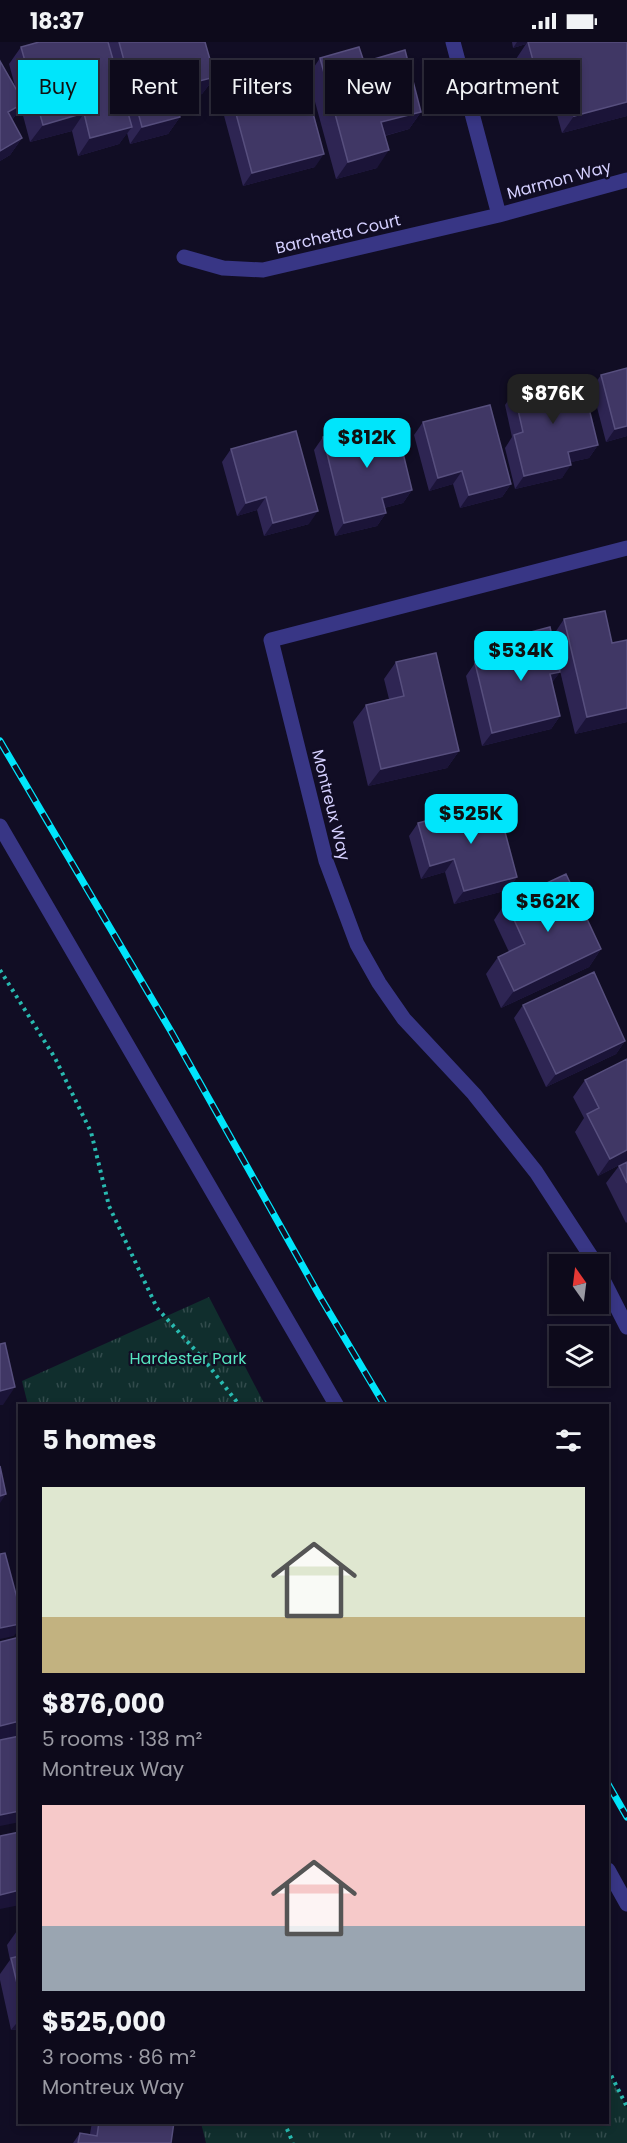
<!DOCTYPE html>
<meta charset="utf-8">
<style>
:root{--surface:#0d0a1b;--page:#1b1828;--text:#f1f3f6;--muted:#9a9aa3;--line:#2d2b3a;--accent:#00e5fb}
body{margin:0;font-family:Poppins,sans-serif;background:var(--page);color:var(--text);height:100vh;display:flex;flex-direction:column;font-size:22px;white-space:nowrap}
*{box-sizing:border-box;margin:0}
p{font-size:20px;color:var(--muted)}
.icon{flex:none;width:33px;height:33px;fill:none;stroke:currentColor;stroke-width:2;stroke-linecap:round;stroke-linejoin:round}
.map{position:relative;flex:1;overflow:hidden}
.drawer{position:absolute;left:18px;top:1362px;width:591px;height:720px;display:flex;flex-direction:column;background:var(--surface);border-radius:0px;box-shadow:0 3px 9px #0003,0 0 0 2px var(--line)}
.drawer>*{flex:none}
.top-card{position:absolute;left:18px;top:18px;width:591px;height:54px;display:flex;gap:12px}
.needle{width:39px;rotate:346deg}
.tools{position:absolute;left:549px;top:1212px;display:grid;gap:12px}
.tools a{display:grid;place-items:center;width:60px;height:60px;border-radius:0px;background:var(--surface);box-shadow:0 3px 9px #0003,0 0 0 2px var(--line);font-size:30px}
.price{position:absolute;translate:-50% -51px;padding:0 14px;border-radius:12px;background:var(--accent);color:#111;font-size:20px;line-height:39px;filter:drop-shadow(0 2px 3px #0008)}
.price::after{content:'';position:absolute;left:50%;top:36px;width:18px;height:14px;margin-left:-9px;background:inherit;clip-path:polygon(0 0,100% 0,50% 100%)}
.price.selected{background:#222;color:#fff}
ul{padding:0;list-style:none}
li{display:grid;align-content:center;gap:12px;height:318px;padding:0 24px}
li span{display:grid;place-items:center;height:186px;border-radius:0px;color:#555}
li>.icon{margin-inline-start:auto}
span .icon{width:108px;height:108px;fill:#fffc;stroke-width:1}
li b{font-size:26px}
h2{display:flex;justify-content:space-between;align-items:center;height:72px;padding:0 24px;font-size:26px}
.tag{padding:0 21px;border-radius:0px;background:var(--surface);box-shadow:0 3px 9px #0003,0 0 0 2px var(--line);font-size:21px;line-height:54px}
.tag.selected{background:var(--accent);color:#111}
.status{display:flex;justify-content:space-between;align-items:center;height:42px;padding:0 30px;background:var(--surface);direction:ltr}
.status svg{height:16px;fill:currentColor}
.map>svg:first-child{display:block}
.grass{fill:url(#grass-tufts)}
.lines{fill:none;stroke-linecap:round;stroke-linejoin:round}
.path{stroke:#28bab0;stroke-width:4;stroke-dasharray:3 4.5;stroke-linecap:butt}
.lane{stroke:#383685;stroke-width:15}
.street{stroke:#383685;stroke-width:15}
.rail-casing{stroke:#00e5fb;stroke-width:7}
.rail{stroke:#110d24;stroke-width:4.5;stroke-dasharray:14;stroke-linecap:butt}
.wall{fill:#2e2553}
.shaded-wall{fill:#1b1438}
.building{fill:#403765;stroke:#574f7e;stroke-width:1.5}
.labels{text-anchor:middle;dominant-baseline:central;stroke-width:4.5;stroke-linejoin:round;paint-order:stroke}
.street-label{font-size:16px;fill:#d5d0ff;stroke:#110d24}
.park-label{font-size:16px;fill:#56e5bf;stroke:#110d24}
</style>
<div class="status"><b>18:37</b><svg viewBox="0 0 49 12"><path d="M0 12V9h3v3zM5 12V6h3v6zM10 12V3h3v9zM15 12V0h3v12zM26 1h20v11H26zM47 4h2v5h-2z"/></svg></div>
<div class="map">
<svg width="627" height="2101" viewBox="0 0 627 2101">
<defs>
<pattern id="grass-tufts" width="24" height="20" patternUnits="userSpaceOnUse" patternTransform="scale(1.5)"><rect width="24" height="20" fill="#102e2d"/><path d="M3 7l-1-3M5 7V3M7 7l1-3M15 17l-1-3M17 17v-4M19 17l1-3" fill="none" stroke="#324b4c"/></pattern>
</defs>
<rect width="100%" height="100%" fill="#110d24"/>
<path class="grass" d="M209,1255L265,1363H28L22,1339Z
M608,2029L627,2066V2101H206L201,2081L608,2080Z"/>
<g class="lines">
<path class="path" d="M0,928L55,1016L91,1090L109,1164L157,1266L205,1319L240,1364
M608,2027L627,2065
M284,2080L293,2101"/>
<path class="lane" d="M0,784L337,1364
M608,1828L627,1862"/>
<path class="street" d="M453,0L499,173
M184,215L223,226L263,228L499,173L627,138
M596,1222L536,1130L474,1052L404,977L379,941L357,902L326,819L271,598L627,506
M598,1228L627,1285"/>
<defs>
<path id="rail" d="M0,699L172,991L319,1253L385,1364
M608,1742L627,1775"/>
</defs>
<use href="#rail" class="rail-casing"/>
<use href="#rail" class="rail"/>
</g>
<path class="wall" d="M39,0H205L215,35L202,52L176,59L180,75L168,92L130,102L127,91L119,102L78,114L72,89L30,100L21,66L12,78L22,96L10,113L0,119V19L15,44L9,22L21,5Z
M512,0H627V74L562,91L550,47L526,54L516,17L526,2L513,6Z
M320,16L364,20L421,70L409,87L385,94L377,126L336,137L308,34Z
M232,57L315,125L243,144L223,70Z
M627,326V394L606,400L592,346L601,333Z
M514,350L598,403L589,416L571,420L562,436L515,447L505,406L512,395L505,363Z
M423,380L511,442L502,455L460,466L453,442L429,449L414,393Z
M323,395L412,448L403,461L384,466L386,471L377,484L335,494L314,408Z
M231,407L309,482L264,494L257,468L237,474L222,420Z
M564,577L612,601L627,598V680L575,692L552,595Z
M504,597L560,630L552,640L560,674L551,687L482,704L466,634L475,621L497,615L495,610Z
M396,620L459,709L447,726L368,744L353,680L366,663L389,657L384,637Z
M418,781L517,835L508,848L454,862L445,830L421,837L409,794Z
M506,860L601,907L589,925L501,966L486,932L498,915L509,910L494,878Z
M523,963L625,999L616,1012L546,1045L514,976Z
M627,1017V1119L598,1134L575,1090L584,1076L573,1055L585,1038Z
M627,1120V1180L626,1181L606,1141L619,1124Z
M19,1886L20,1987L11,1988L0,1938V1932L10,1918L7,1903Z
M92,2080H174L171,2101H73L80,2091L90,2092Z"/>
<path class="shaded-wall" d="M517,0H528L526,2L513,6Z
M562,30L550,47L526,54L538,37Z
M215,35L202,52L160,63L172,46Z
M627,60V74L562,91L574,74Z
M24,61L12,78L8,70Z
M421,70L409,87L369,98L381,80Z
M84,71L72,89L30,100L43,83Z
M180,75L168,92L130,102L142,85Z
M132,85L119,102L78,114L90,96Z
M22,96L10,113L0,119V109Z
M389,108L377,126L336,137L348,120Z
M324,112L315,125L243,144L252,131Z
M627,384V394L606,400L615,387Z
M598,403L589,416L559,423L568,410Z
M571,423L562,436L515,447L524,434Z
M462,429L453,442L429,449L438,436Z
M511,442L502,455L460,466L469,453Z
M412,448L403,461L373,469L382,456Z
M266,455L257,468L237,474L246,461Z
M318,469L309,482L264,494L273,481Z
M386,471L377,484L335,494L344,481Z
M560,630L551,642L550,632Z
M627,666V680L575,692L587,675Z
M560,674L551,687L482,704L492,691Z
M459,709L447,726L368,744L381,727Z
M454,817L445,830L421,837L430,824Z
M517,835L508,848L454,862L464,849Z
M601,907L589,925L501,966L514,949Z
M625,999L616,1012L546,1045L556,1032Z
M627,1108V1119L598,1134L610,1117Z
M15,1345L3,1363H0V1349Z
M6,1452L0,1461V1454Z
M20,1582V1586L14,1594L0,1597V1586Z
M20,1679V1693L0,1699V1684Z
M20,1769V1780L0,1784V1773Z
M20,1848V1863L0,1867V1853Z
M20,1977V1987L11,1988Z"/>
<path class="building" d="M39,0H108L132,85L90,96L84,71L43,83L21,5Z
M119,0H205L215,35L172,46L180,75L142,85Z
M528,0H627V60L574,74L562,30L538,37Z
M359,5L364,20L405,8L421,70L381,80L389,108L348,120L320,16Z
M0,19L24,61L8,70L22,96L0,109Z
M304,38L324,112L252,131L232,57Z
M627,326V384L615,387L601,333Z
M581,334L598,403L568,410L571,423L524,434L514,393L523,390L514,350Z
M490,363L511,442L469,453L462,429L438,436L423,380Z
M395,378L412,448L382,456L386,471L344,481L323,395Z
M296,389L318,469L273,481L266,455L246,461L231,407Z
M605,569L612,601L627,598V666L587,675L564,577Z
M550,585L560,630L550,632L560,674L492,691L475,621L508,613L504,597Z
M436,611L459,709L381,727L366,663L404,654L396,620Z
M497,760L517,835L464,849L454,817L430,824L418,781Z
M566,832L601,907L514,949L498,915L525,902L506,860Z
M594,930L625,999L556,1032L523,963Z
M627,1017V1108L610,1117L587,1072L599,1066L585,1038Z
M627,1120V1141L619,1124Z
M5,1301L15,1345L0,1349V1302Z
M0,1424L6,1452L0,1454Z
M5,1511L20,1567V1582L0,1586V1512Z
M20,1595V1679L0,1684V1600Z
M20,1694V1769L0,1773V1698Z
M20,1790V1848L0,1853V1794Z
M20,1914V1954L11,1916Z
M99,2080H174L171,2101H78L80,2091L97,2094Z"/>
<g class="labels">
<g class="street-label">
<text transform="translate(559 138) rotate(-15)">Marmon Way</text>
<text transform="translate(338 192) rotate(-13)">Barchetta Court</text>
<text transform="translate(331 763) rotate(76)">Montreux Way</text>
</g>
<g class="park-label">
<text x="188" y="1316">Hardester Park</text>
</g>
</g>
</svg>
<div class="tools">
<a><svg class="needle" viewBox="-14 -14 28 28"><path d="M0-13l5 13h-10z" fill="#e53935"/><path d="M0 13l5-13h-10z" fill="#9a9aa3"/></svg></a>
<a><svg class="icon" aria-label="layers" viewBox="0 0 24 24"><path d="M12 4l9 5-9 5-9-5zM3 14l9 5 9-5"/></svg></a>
</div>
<b class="price selected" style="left:553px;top:383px">$876K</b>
<b class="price" style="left:367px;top:427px">$812K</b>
<b class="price" style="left:521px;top:640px">$534K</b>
<b class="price" style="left:471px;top:803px">$525K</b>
<b class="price" style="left:548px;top:891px">$562K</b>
<div class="top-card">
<a class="tag selected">Buy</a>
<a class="tag">Rent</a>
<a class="tag">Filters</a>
<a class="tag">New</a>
<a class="tag">Apartment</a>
</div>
<section class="drawer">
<h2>5 homes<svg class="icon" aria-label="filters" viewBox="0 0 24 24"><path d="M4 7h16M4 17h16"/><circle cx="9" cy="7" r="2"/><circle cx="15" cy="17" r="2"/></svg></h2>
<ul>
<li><span style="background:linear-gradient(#dfe7d0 70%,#c2b280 0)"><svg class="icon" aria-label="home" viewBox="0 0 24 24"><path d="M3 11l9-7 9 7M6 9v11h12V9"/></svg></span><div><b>$876,000</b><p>5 rooms · 138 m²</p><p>Montreux Way</p></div></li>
<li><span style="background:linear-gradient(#f6c9c9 65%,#9aa5b1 0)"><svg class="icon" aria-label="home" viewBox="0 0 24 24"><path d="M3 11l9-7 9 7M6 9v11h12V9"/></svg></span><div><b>$525,000</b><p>3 rooms · 86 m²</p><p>Montreux Way</p></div></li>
</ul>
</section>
</div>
